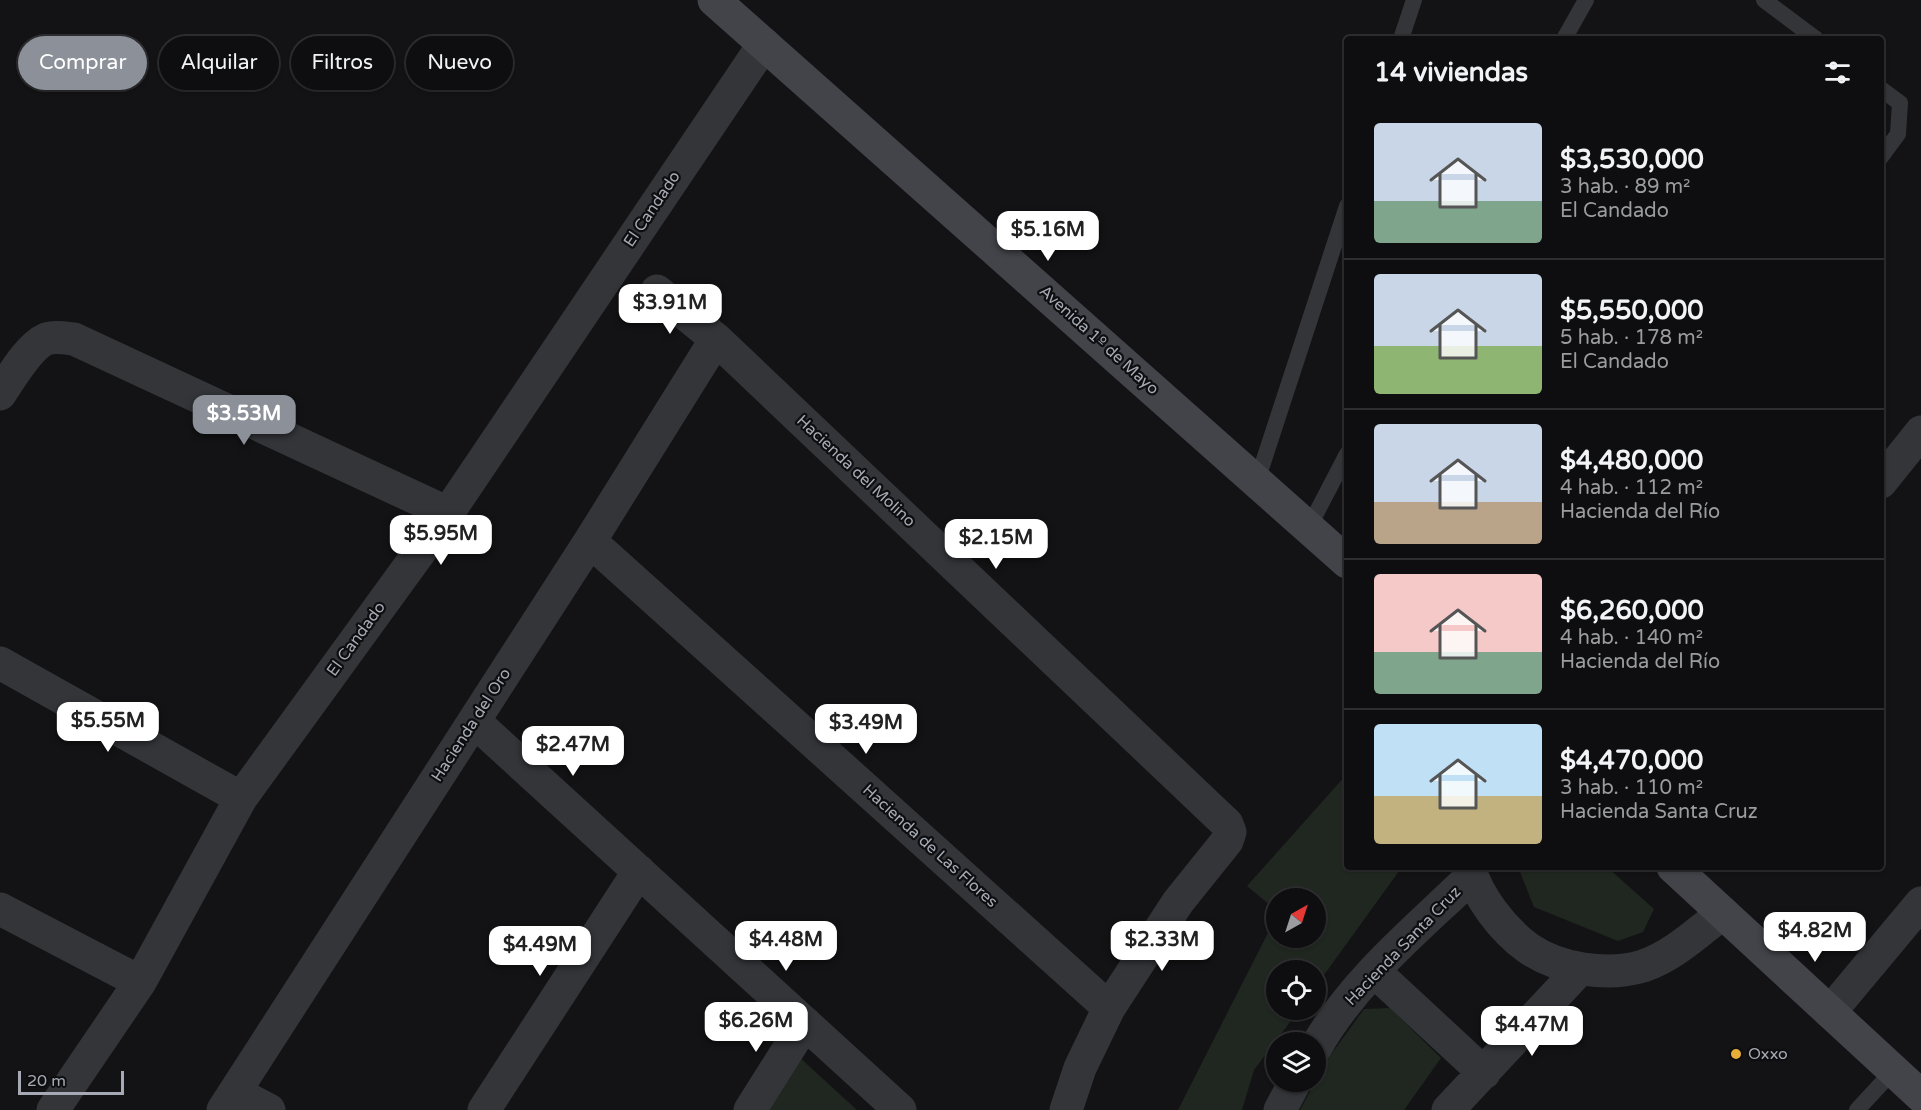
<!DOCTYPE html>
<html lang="es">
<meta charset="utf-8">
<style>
:root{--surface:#0e0e10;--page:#1c1c1e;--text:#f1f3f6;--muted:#9b9c9f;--line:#2e2e30;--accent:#8c9099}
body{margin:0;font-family:"Varela Round",sans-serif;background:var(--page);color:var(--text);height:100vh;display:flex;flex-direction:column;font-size:22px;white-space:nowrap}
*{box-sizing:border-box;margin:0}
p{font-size:20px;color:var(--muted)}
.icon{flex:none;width:33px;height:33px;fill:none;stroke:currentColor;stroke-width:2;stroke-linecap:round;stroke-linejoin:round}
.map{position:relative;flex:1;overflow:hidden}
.sheet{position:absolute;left:1344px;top:36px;width:540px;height:834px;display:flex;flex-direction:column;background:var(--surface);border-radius:6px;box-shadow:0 2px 4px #0004,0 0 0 2px var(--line)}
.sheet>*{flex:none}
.guide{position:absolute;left:18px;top:36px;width:570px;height:54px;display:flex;gap:12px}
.needle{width:39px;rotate:39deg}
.buttons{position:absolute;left:1266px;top:888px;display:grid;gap:12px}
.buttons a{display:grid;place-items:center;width:60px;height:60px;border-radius:50%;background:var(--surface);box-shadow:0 2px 4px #0004,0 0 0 2px var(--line);font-size:30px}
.scale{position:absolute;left:18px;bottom:15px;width:106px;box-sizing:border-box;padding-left:6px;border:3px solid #a5aab4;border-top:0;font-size:16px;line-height:21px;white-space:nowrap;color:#a5aab4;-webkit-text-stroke:4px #0e0e10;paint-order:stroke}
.price{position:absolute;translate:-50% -51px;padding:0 14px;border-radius:12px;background:#fff;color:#222;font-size:20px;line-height:39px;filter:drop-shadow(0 2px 3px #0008)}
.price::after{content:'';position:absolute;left:50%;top:36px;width:18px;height:14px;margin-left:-9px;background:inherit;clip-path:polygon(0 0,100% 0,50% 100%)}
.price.active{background:var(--accent);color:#fff}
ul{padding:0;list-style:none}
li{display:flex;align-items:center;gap:18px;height:150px;padding:0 30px}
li+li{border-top:2px solid var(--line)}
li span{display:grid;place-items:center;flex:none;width:168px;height:120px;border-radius:6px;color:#555}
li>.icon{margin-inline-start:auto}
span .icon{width:72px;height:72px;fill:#fffc;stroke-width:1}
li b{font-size:26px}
h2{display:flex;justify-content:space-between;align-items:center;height:72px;padding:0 30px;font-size:26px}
.tag{padding:0 21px;border-radius:27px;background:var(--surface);box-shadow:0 2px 4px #0004,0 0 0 2px var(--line);font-size:21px;line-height:54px}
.tag.active{background:var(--accent);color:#fff}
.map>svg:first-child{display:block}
.green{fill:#202720}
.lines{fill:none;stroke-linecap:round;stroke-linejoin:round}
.service{stroke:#343539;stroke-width:16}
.minor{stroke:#343539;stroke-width:33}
.secondary{stroke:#424449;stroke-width:33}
.poi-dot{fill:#e7af39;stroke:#0e0e10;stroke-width:2}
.labels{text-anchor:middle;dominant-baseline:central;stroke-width:4.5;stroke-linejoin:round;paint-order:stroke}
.street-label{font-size:16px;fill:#a5aab4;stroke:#0e0e10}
.poi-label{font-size:16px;fill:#a5aab4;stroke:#0e0e10;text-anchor:start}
</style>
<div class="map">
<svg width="1921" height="1110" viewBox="0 0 1921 1110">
<rect width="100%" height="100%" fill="#131315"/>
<path class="green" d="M1347,774V867H1402L1316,986V970H1276V1010H1299L1254,1070L1242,1110H1178L1276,917V938H1316V898H1276V910L1247,886Z
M1518,867H1607L1654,909L1643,932L1618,941L1534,907Z
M1390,1008L1441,1058L1404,1110H1300L1327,1060L1364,1009Z
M798,1056L857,1110H764Z"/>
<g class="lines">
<path class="service" d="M1764,0L1816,39
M1401,39L1414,0
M1564,39L1586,0
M1881,89L1900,103L1898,134L1881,157
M1257,481L1347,206
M1309,527L1347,454
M1857,1110L1894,1070"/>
<path class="minor" d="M657,291L716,339L1227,824L1230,832L1227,841L1178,902L1109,1008L1080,1068L1066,1110
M0,394C11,378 28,347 46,339C54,336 65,338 74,339L448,513
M1881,482L1921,432
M590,541L1109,1008
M0,663L241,798
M474,721L900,1110
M1469,867C1478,897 1502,929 1528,948C1558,969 1607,977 1643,966C1673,956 1698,932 1723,913
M0,909L140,982
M1374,971L1484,1073
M1830,1012L1921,903
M1316,1047C1354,980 1417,929 1472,876
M235,1092L269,1110
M53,1110L140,982L241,798L448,513L764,44
M223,1110L590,541L716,339
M484,1110L639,871
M750,1110L805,1023
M1280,1110L1295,1082
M1448,1110L1579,970"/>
<path class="secondary" d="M714,0L1347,562
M1673,867L1921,1096"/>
</g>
<circle class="poi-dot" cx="1736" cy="1054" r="6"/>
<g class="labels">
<g class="street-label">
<text transform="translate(652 209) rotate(-56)">El Candado</text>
<text transform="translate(1099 340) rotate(42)">Avenida 1º de Mayo</text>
<text transform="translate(856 471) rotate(43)">Hacienda del Molino</text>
<text transform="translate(356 639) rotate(-54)">El Candado</text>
<text transform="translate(471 725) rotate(-57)">Hacienda del Oro</text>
<text transform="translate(930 846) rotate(42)">Hacienda de Las Flores</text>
<text transform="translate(1403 946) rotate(-46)">Hacienda Santa Cruz</text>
</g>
<g class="poi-label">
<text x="1748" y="1054">Oxxo</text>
</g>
</g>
</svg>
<div class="buttons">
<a><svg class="needle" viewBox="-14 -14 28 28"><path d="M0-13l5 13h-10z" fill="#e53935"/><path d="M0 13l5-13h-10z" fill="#9b9c9f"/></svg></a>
<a><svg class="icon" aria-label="locate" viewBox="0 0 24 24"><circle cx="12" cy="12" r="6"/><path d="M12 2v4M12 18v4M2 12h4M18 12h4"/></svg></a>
<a><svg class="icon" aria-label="layers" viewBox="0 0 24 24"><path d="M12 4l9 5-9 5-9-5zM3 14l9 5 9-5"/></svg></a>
</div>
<div class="scale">20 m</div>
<b class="price" style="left:1048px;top:262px">$5.16M</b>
<b class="price" style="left:670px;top:335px">$3.91M</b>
<b class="price active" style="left:244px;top:446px">$3.53M</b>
<b class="price" style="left:441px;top:566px">$5.95M</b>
<b class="price" style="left:996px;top:570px">$2.15M</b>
<b class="price" style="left:108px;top:753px">$5.55M</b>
<b class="price" style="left:866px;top:755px">$3.49M</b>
<b class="price" style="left:573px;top:777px">$2.47M</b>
<b class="price" style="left:1815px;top:963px">$4.82M</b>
<b class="price" style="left:786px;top:972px">$4.48M</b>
<b class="price" style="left:1162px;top:972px">$2.33M</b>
<b class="price" style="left:540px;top:977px">$4.49M</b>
<b class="price" style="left:756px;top:1053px">$6.26M</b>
<b class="price" style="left:1532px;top:1057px">$4.47M</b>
<div class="guide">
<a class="tag active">Comprar</a>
<a class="tag">Alquilar</a>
<a class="tag">Filtros</a>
<a class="tag">Nuevo</a>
</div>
<section class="sheet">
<h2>14 viviendas<svg class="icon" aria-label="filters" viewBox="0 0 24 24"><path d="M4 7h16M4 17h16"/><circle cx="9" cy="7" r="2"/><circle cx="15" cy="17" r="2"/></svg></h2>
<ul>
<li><span style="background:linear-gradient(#c9d6e8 65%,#7fa58c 0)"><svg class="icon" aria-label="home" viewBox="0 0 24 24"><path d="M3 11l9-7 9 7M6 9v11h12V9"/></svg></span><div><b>$3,530,000</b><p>3 hab. · 89 m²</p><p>El Candado</p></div></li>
<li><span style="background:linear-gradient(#c9d6e8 60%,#8fb573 0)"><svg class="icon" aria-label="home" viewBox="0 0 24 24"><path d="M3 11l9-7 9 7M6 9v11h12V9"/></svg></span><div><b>$5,550,000</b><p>5 hab. · 178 m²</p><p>El Candado</p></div></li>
<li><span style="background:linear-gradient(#c9d6e8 65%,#b9a48a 0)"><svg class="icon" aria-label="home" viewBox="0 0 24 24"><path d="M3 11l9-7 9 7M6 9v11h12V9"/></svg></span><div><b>$4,480,000</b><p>4 hab. · 112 m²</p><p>Hacienda del Río</p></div></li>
<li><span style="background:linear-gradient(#f6c9c9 65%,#7fa58c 0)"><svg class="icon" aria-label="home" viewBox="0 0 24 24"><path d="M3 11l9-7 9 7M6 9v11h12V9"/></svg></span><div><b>$6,260,000</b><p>4 hab. · 140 m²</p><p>Hacienda del Río</p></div></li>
<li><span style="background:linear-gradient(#bfe0f5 60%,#c2b280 0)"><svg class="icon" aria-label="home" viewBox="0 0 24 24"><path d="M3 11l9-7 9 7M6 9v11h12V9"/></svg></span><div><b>$4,470,000</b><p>3 hab. · 110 m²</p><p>Hacienda Santa Cruz</p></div></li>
</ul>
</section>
</div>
